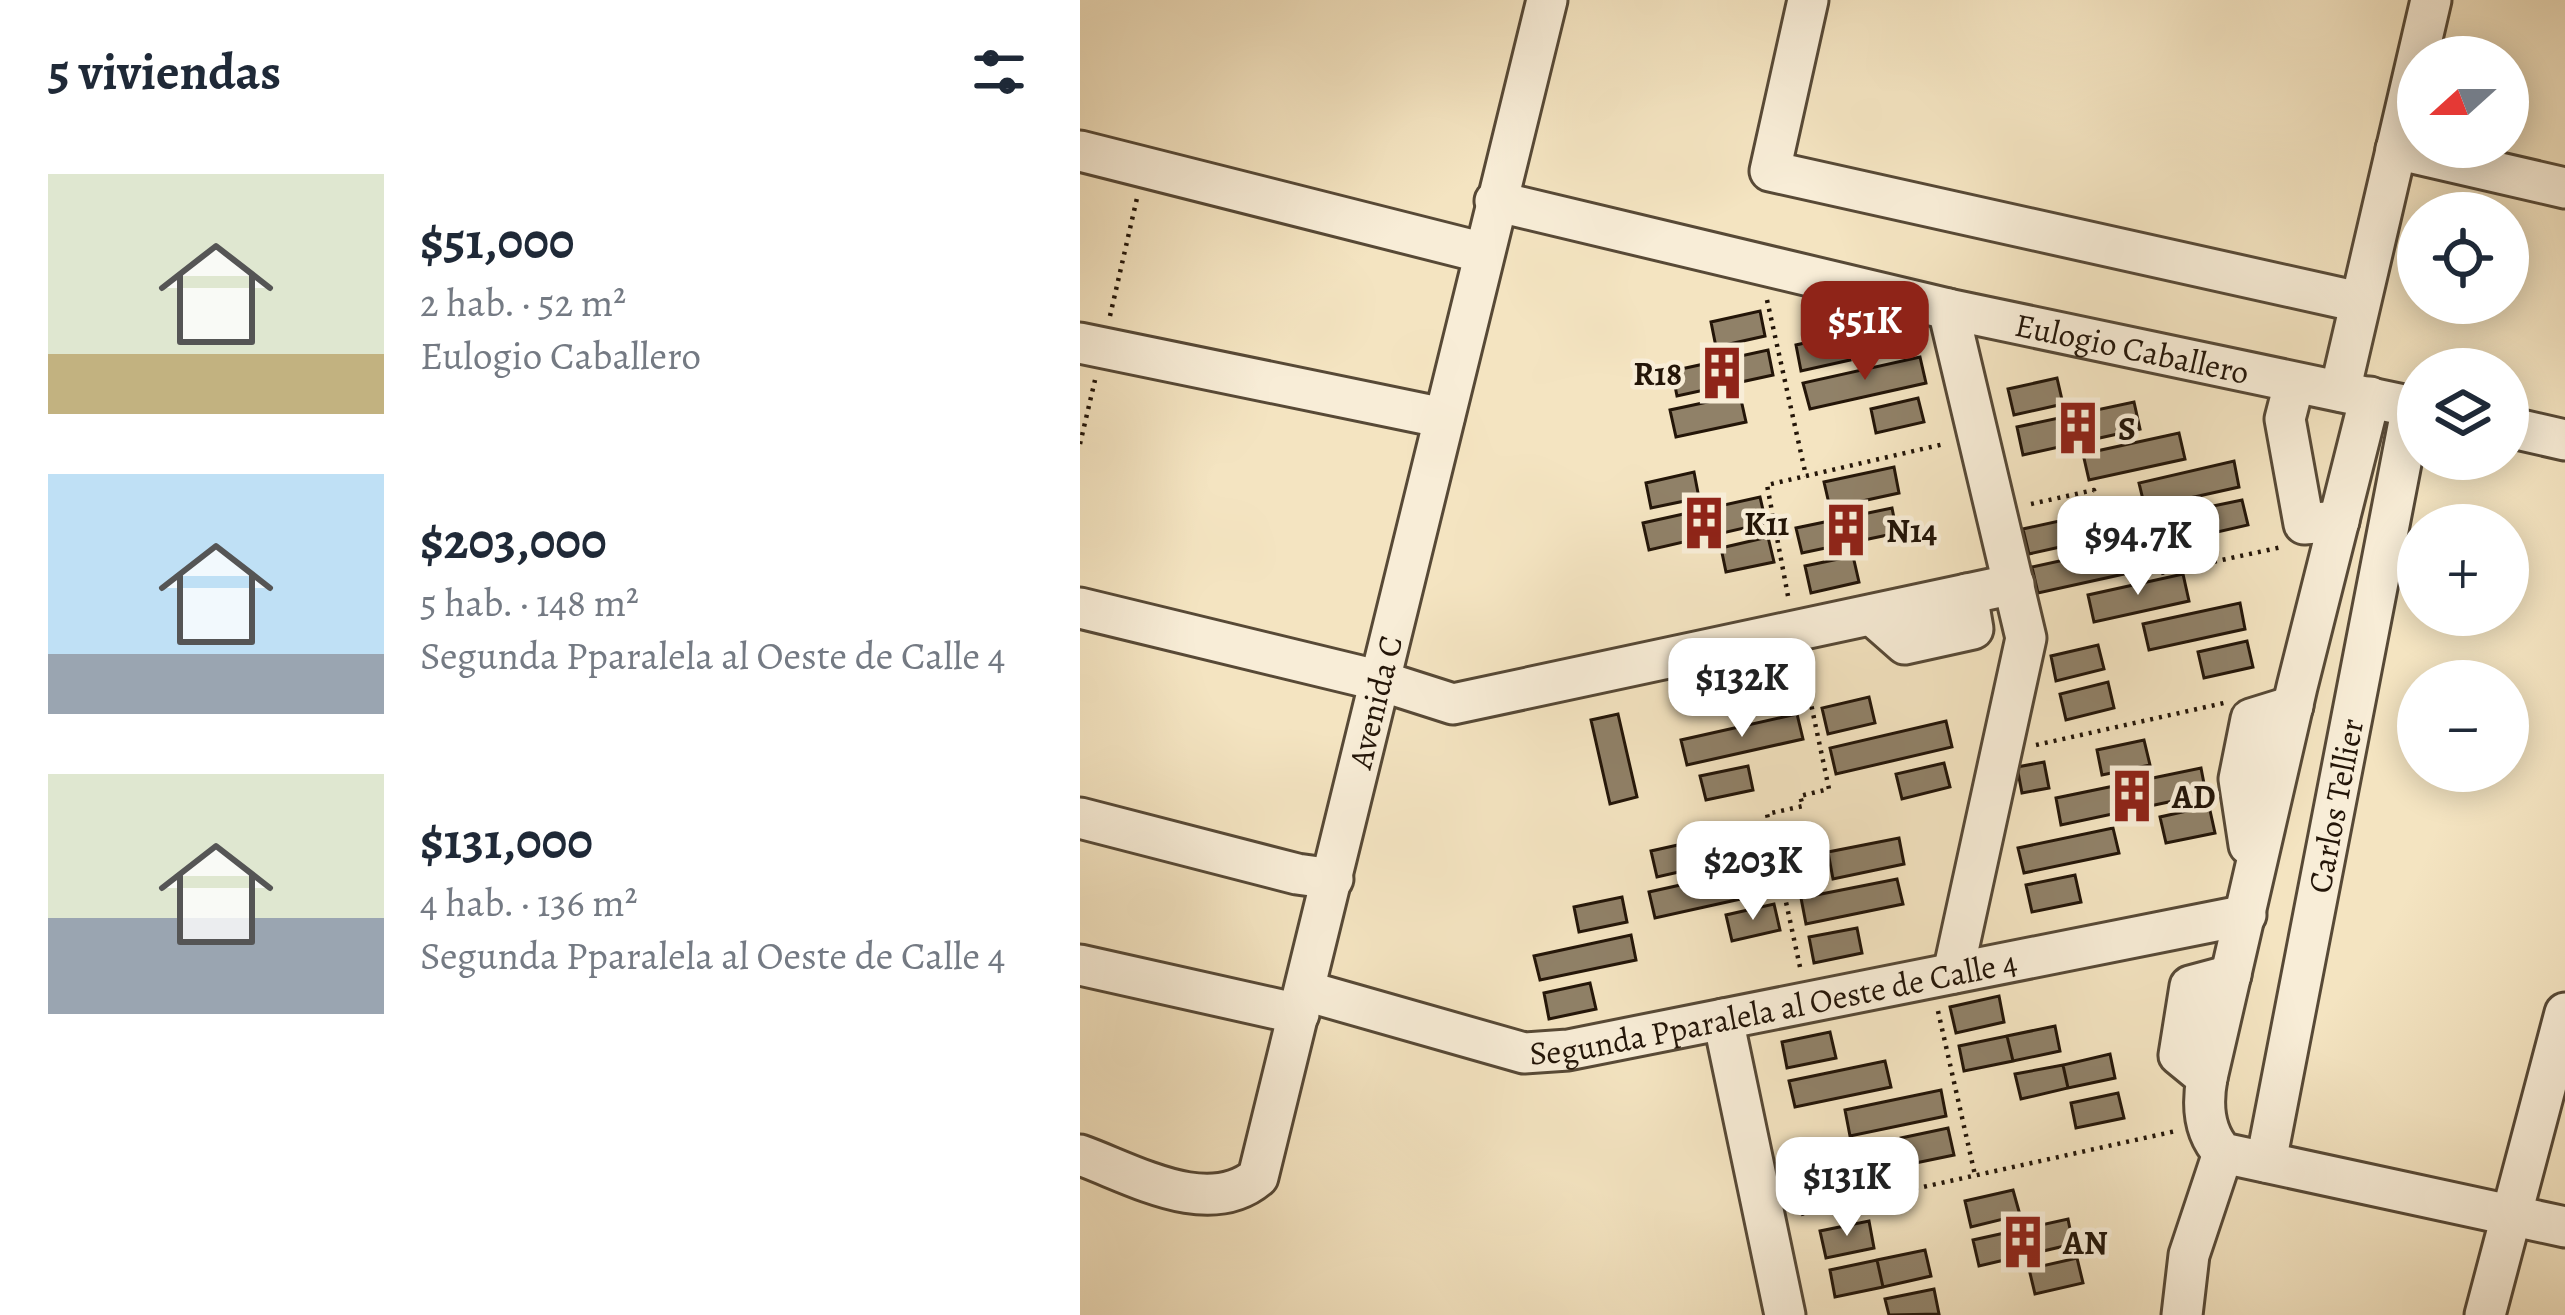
<!DOCTYPE html>
<html lang="es">
<meta charset="utf-8">
<style>
:root{--surface:#fff;--page:#f2f2f3;--text:#1f2937;--muted:#747a83;--accent:#8f2418}
body{margin:0;font-family:Alegreya,serif;background:var(--page);color:var(--text);height:100vh;display:flex;flex-direction:column;font-size:45px;white-space:nowrap}
*{box-sizing:border-box;margin:0}
p{font-size:39px;color:var(--muted)}
.icon{flex:none;width:66px;height:66px;fill:none;stroke:currentColor;stroke-width:2;stroke-linecap:round;stroke-linejoin:round}
.map{position:relative;flex:1;overflow:hidden}
.details{display:flex;flex-direction:column;background:var(--surface);width:1080px}
.details>*{flex:none}
.needle{width:78px;rotate:249deg}
.controls{position:absolute;left:1317px;top:36px;display:grid;gap:24px}
.controls a{display:grid;place-items:center;width:132px;height:132px;border-radius:50%;background:var(--surface);box-shadow:0 6px 30px #0003;font-size:60px}
.price{position:absolute;translate:-50% -102px;padding:0 27px;border-radius:24px;background:#fff;color:#222;font-size:39px;line-height:78px;filter:drop-shadow(0 3px 6px #0008)}
.price::after{content:'';position:absolute;left:50%;top:72px;width:36px;height:27px;margin-left:-18px;background:inherit;clip-path:polygon(0 0,100% 0,50% 100%)}
.price.active{background:var(--accent);color:#fff}
ul{padding:0;list-style:none}
li{display:flex;align-items:center;gap:36px;height:300px;padding:0 48px}
li span{display:grid;place-items:center;flex:none;width:336px;height:240px;border-radius:0px;color:#555}
li>.icon{margin-inline-start:auto}
span .icon{width:144px;height:144px;fill:#fffc;stroke-width:1}
li b{font-size:51px}
h2{display:flex;justify-content:space-between;align-items:center;height:144px;padding:0 48px;font-size:51px}
main{display:flex;flex:1;min-height:0}
.map>svg:first-child{display:block}
.building{fill:#908168;stroke:#231508;stroke-width:3}
.lines{fill:none;stroke-linecap:round;stroke-linejoin:round}
.minor-casing{stroke:#574936;stroke-width:45}
.path{stroke:#231508;stroke-width:4.5;stroke-dasharray:3 6;stroke-linecap:butt}
.minor{stroke:#f8edd7;stroke-width:39}
.labels{text-anchor:middle;dominant-baseline:central;stroke-width:9;stroke-linejoin:round;paint-order:stroke}
.street-label{font-size:33px;fill:#231508;stroke:#f8edd7}
.poi-label{font-size:33px;font-weight:bold;fill:#231508;stroke:#f8edd7;text-anchor:start}
</style>
<main>
<section class="details">
<h2>5 viviendas<svg class="icon" aria-label="filters" viewBox="0 0 24 24"><path d="M4 7h16M4 17h16"/><circle cx="9" cy="7" r="2"/><circle cx="15" cy="17" r="2"/></svg></h2>
<ul>
<li><span style="background:linear-gradient(#dfe7d0 75%,#c2b280 0)"><svg class="icon" aria-label="home" viewBox="0 0 24 24"><path d="M3 11l9-7 9 7M6 9v11h12V9"/></svg></span><div><b>$51,000</b><p>2 hab. · 52 m²</p><p>Eulogio Caballero</p></div></li>
<li><span style="background:linear-gradient(#bfe0f5 75%,#9aa5b1 0)"><svg class="icon" aria-label="home" viewBox="0 0 24 24"><path d="M3 11l9-7 9 7M6 9v11h12V9"/></svg></span><div><b>$203,000</b><p>5 hab. · 148 m²</p><p>Segunda Pparalela al Oeste de Calle 4</p></div></li>
<li><span style="background:linear-gradient(#dfe7d0 60%,#9aa5b1 0)"><svg class="icon" aria-label="home" viewBox="0 0 24 24"><path d="M3 11l9-7 9 7M6 9v11h12V9"/></svg></span><div><b>$131,000</b><p>4 hab. · 136 m²</p><p>Segunda Pparalela al Oeste de Calle 4</p></div></li>
</ul>
</section>
<div class="map">
<svg width="1485" height="1315" viewBox="0 0 1485 1315">
<rect width="100%" height="100%" fill="#f4e4c1"/>
<filter id="stains"><feTurbulence type="fractalNoise" baseFrequency=".00167" numOctaves="4"/><feColorMatrix values="0 0 0 0 .2 0 0 0 0 .09 0 0 0 0 .02 0 0 0 .5 -.17"/></filter>
<radialGradient id="worn" r=".72"><stop offset=".6" stop-color="#630" stop-opacity="0"/><stop offset="1" stop-color="#630" stop-opacity=".3"/></radialGradient>
<path class="building" d="M680,311L685,336L636,347L631,322Z
M764,334L770,360L721,371L716,345Z
M688,350L693,375L597,396L592,371Z
M840,357L846,383L730,409L723,383Z
M977,378L983,404L934,415L928,389Z
M660,395L666,422L596,437L590,410Z
M838,398L844,422L796,433L791,409Z
M1054,402L1060,429L943,455L937,427Z
M1099,433L1105,459L1009,480L1003,454Z
M1154,461L1159,487L1065,508L1059,483Z
M814,467L819,493L750,508L744,482Z
M614,472L619,498L571,508L566,483Z
M680,497L686,523L569,550L563,523Z
M1162,500L1168,525L1120,536L1114,510Z
M812,508L817,533L722,553L716,528Z
M993,518L998,543L949,554L943,529Z
M688,537L694,562L646,572L641,548Z
M1048,546L1053,572L958,593L952,567Z
M773,556L779,582L731,593L725,566Z
M1103,574L1109,601L1014,622L1008,595Z
M1160,603L1165,629L1069,650L1063,624Z
M1167,641L1173,667L1124,678L1118,652Z
M1018,645L1024,669L976,681L971,656Z
M709,675L714,701L669,711L663,685Z
M1028,682L1034,708L986,720L980,694Z
M789,697L795,723L748,734L742,708Z
M538,714L557,797L530,804L511,720Z
M717,714L723,739L607,765L601,740Z
M866,721L872,747L756,774L750,748Z
M1064,740L1070,765L1022,775L1017,750Z
M964,762L969,788L942,793L937,767Z
M864,763L870,787L822,799L816,774Z
M668,766L673,790L626,800L620,776Z
M1121,768L1126,794L981,825L976,798Z
M1129,806L1135,833L1086,843L1080,817Z
M1033,828L1039,853L944,873L938,848Z
M819,838L824,864L753,879L748,852Z
M620,840L625,866L577,877L571,851Z
M686,866L692,892L575,918L569,892Z
M995,875L1001,902L952,912L946,885Z
M817,879L823,904L726,924L721,898Z
M542,897L547,922L499,932L494,907Z
M694,904L700,930L652,941L646,915Z
M777,928L782,953L734,963L729,937Z
M551,935L556,960L460,980L454,956Z
M510,983L516,1009L469,1019L464,993Z
M919,996L924,1022L876,1033L870,1007Z
M975,1026L980,1051L933,1061L927,1036Z
M750,1032L756,1058L707,1068L702,1042Z
M927,1036L933,1061L884,1071L879,1046Z
M1030,1054L1035,1078L988,1088L983,1065Z
M805,1061L811,1087L715,1107L709,1081Z
M983,1065L988,1088L941,1099L935,1074Z
M861,1090L866,1116L770,1136L765,1110Z
M1038,1093L1044,1118L996,1128L991,1103Z
M868,1128L874,1155L826,1165L821,1138Z
M933,1190L940,1215L891,1227L885,1201Z
M988,1219L993,1244L899,1266L893,1240Z
M789,1221L794,1248L746,1258L740,1231Z
M845,1250L851,1276L803,1287L797,1260Z
M997,1258L1003,1283L955,1294L949,1269Z
M797,1260L803,1287L755,1297L750,1270Z
M854,1289L859,1314L809,1315L805,1299Z"/>
<g class="lines">
<defs>
<g id="minor">
<path d="M728,0L690,171L1279,302"/>
<path d="M1316,149L1485,188"/>
<path d="M0,151L404,253"/>
<path id="s1" d="M415,201L868,309L1338,408"/>
<path d="M868,309L946,638L873,973"/>
<path d="M0,343L364,418"/>
<path d="M1214,384L1205,419L1224,524L1259,521"/>
<path d="M1260,391L1351,0"/>
<path d="M1290,397L1217,687L1127,1078C1122,1105 1124,1133 1143,1153L1485,1227"/>
<path d="M1428,427L1485,440"/>
<path d="M0,608L301,681L373,704L934,584"/>
<path d="M792,615L825,644L893,629L887,594"/>
<path d="M0,818L217,874L253,879"/>
<path d="M1176,846L1169,845L1159,779L1171,719L1213,706"/>
<path d="M0,965L219,1014"/>
<path id="s2" d="M226,991L444,1053L488,1050L1166,915"/>
<path d="M643,1019L705,1315"/>
<path d="M1127,1078L1099,1055L1110,986L1151,975"/>
<path id="s3" d="M0,1155C53,1174 128,1219 178,1177L467,0"/>
<path id="s4" d="M1186,1162L1332,406"/>
<path d="M1102,1315L1109,1255L1143,1153"/>
<path d="M1405,1315L1485,1013"/>
</g>
</defs>
<use href="#minor" class="minor-casing"/>
<path class="path" d="M687,300L726,476
M30,316L57,198
M0,444L15,380
M951,504L1014,490L1021,519L1035,516L1037,525L1065,519L1077,574L1202,547
M708,596L687,485L864,444
M956,745L1144,703
M720,967L687,814L723,806L720,796L749,789L723,666
M858,1011L895,1175
M721,1214L1096,1131"/>
<use href="#minor" class="minor"/>
</g>
<defs>
<symbol id="building-bare" viewBox="-9 -9 18 18"><path d="M-4-6H4V6H1V3H-1V6H-4ZM-2.5-4.3h1.7v1.8h-1.7ZM.8-4.3h1.7v1.8H.8ZM-2.5-1h1.7V.8h-1.7ZM.8-1h1.7V.8H.8Z" fill="#8f2418" stroke="#f8edd7" stroke-width="2.5" paint-order="stroke"/></symbol>
</defs>
<g fill-rule="evenodd">
<use href="#building-bare" x="604" y="335" width="76" height="76"/>
<use href="#building-bare" x="960" y="390" width="76" height="76"/>
<use href="#building-bare" x="586" y="485" width="76" height="76"/>
<use href="#building-bare" x="728" y="492" width="76" height="76"/>
<use href="#building-bare" x="1014" y="758" width="76" height="76"/>
<use href="#building-bare" x="905" y="1204" width="76" height="76"/>
</g>
<g class="labels">
<g class="street-label">
<text stroke="none"><textPath href="#s1" startOffset="654">Eulogio Caballero</textPath></text>
<text stroke="none"><textPath href="#s3" startOffset="678">Avenida C</textPath></text>
<text stroke="none"><textPath href="#s4" startOffset="363">Carlos Tellier</textPath></text>
<text stroke="none"><textPath href="#s2" startOffset="480">Segunda Pparalela al Oeste de Calle 4</textPath></text>
</g>
<g class="poi-label">
<text x="602" y="373" text-anchor="end">R18</text>
<text x="1038" y="428">S</text>
<text x="664" y="523">K11</text>
<text x="806" y="530">N14</text>
<text x="1092" y="796">AD</text>
<text x="983" y="1242">AN</text>
</g>
</g>
<rect width="100%" height="100%" filter="url(#stains)"/>
<rect width="100%" height="100%" fill="url(#worn)"/>
</svg>
<div class="controls">
<a><svg class="needle" viewBox="-14 -14 28 28"><path d="M0-13l5 13h-10z" fill="#e53935"/><path d="M0 13l5-13h-10z" fill="#747a83"/></svg></a>
<a><svg class="icon" aria-label="locate" viewBox="0 0 24 24"><circle cx="12" cy="12" r="6"/><path d="M12 2v4M12 18v4M2 12h4M18 12h4"/></svg></a>
<a><svg class="icon" aria-label="layers" viewBox="0 0 24 24"><path d="M12 4l9 5-9 5-9-5zM3 14l9 5 9-5"/></svg></a>
<a>+</a>
<a>−</a>
</div>
<b class="price active" style="left:785px;top:383px">$51K</b>
<b class="price" style="left:1058px;top:598px">$94.7K</b>
<b class="price" style="left:662px;top:740px">$132K</b>
<b class="price" style="left:673px;top:923px">$203K</b>
<b class="price" style="left:767px;top:1239px">$131K</b>
</div>
</main>
